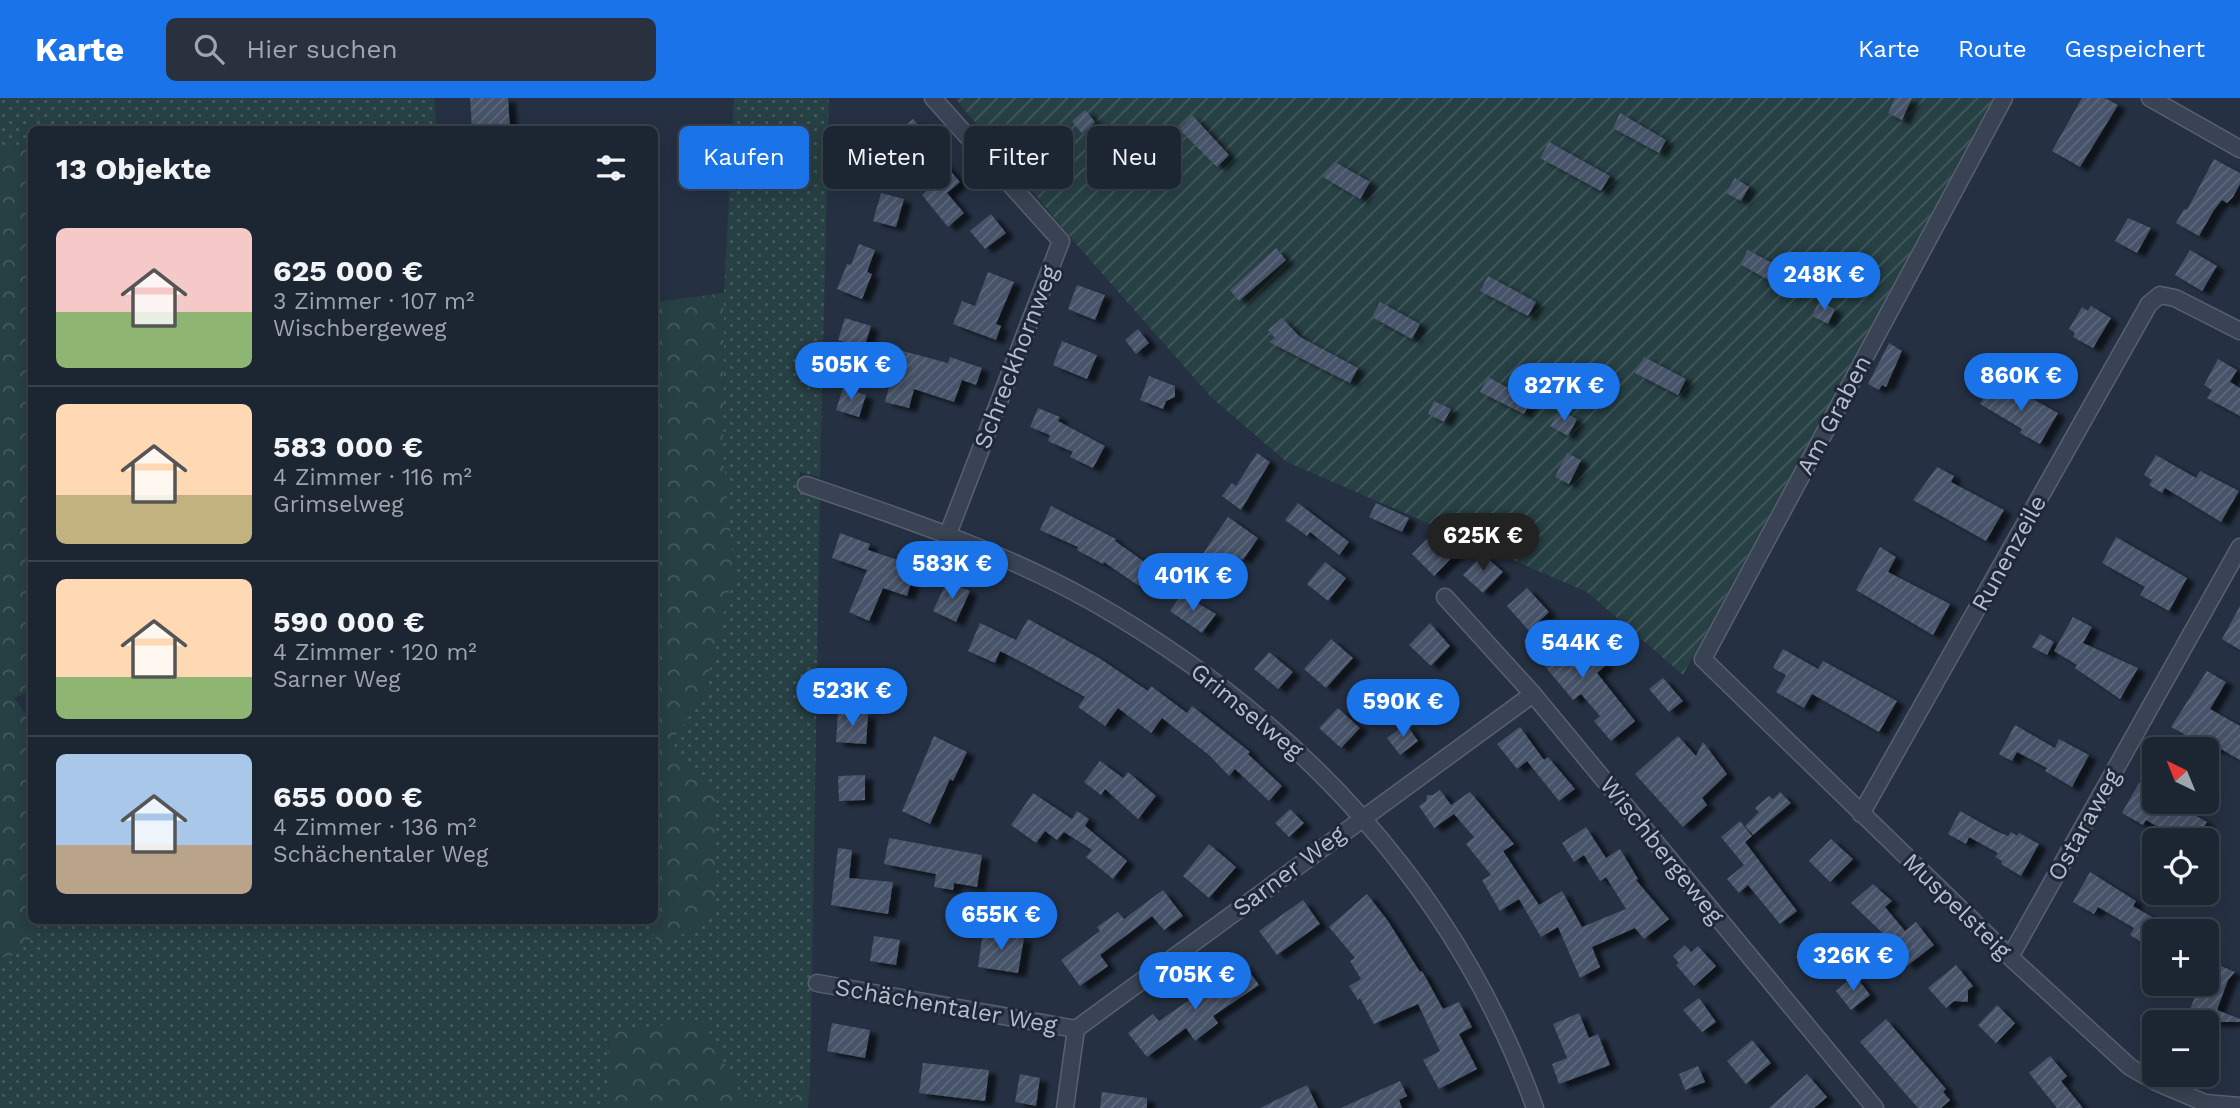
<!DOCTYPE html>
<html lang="de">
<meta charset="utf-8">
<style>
:root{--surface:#1c2532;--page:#29313e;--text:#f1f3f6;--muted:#a0a5ac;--line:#3a424d;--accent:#1a73e8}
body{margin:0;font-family:"Work Sans",sans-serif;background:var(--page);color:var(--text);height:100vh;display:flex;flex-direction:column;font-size:26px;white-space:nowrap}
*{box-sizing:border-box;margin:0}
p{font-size:23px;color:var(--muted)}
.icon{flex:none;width:38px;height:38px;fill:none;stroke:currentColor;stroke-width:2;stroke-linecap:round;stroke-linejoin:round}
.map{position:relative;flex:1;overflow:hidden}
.panel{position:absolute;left:28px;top:28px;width:630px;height:798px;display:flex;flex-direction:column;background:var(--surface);border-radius:10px;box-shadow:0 4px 18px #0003,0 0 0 2px var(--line)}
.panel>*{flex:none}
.guide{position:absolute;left:679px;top:28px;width:665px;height:63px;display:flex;gap:14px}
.needle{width:46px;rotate:317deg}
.buttons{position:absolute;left:2142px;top:639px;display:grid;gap:14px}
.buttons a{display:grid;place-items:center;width:77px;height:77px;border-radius:10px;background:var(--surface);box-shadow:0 4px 18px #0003,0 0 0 2px var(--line);font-size:35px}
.price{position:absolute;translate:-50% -60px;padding:0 16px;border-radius:24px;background:var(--accent);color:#fff;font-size:23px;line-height:46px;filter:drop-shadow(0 2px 4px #0008)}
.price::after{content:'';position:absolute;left:50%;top:42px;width:21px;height:16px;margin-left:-10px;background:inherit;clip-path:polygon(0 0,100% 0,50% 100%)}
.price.active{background:#222;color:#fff}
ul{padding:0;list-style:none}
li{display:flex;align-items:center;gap:21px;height:175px;padding:0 28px}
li+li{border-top:2px solid var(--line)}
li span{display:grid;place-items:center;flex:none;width:196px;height:140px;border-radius:10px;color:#555}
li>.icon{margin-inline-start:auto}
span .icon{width:84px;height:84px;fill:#fffc;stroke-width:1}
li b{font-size:30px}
h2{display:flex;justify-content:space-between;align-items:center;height:84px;padding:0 28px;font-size:30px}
.tag{padding:0 24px;border-radius:10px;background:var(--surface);box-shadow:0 4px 18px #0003,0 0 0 2px var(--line);font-size:24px;line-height:63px}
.tag.active{background:var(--accent);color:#fff}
header{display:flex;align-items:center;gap:42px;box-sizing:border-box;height:98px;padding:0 35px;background:var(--accent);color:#fff}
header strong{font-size:33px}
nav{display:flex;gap:38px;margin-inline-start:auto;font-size:24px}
.search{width:490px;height:63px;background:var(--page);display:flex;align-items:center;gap:18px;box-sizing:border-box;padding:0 24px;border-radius:10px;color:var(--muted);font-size:26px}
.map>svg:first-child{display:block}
.grass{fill:url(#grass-dots)}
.forest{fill:url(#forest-crowns)}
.garden{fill:url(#garden-furrows)}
.building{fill:url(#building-hatch);filter:url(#shadow)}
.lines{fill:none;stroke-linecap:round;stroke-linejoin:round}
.minor-casing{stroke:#576170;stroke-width:19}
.minor{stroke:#394353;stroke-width:16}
.labels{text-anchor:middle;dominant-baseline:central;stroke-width:6;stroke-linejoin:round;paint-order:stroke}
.street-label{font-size:24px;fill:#b6becd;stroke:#1e2838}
</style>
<header>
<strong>Karte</strong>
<div class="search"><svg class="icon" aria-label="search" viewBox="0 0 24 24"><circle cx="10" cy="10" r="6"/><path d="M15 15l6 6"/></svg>Hier suchen</div>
<nav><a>Karte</a><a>Route</a><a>Gespeichert</a></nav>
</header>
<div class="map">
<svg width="2240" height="1010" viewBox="0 0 2240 1010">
<defs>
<pattern id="grass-dots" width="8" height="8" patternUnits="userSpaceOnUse" patternTransform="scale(1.75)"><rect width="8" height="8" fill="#274044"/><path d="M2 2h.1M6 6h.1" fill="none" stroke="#445a5e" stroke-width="1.8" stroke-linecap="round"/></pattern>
<pattern id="forest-crowns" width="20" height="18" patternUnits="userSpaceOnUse" patternTransform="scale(1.75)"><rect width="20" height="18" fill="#274044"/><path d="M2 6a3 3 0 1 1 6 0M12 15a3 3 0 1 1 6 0" fill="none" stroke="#445a5e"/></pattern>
<pattern id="garden-furrows" width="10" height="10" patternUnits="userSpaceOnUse" patternTransform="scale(1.75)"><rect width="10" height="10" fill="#274044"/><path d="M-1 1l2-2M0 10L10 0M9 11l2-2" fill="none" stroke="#445a5e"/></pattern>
<pattern id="building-hatch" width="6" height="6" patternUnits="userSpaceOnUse" patternTransform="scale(1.75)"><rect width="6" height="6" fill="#465268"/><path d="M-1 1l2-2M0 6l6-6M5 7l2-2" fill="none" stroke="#5e697c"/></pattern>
<filter id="shadow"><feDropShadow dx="8" dy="4.5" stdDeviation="2" flood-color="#0009"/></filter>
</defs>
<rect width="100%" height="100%" fill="#253143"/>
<path class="grass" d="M0,0H434L437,31L32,32L31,51L0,50Z
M734,0H829L820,379L800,374L798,392L820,397L810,986L783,1007L742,999L608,933L611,1010H0V858H11L50,822L649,823L659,852L715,694L671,644L703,598L734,474L723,358L724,195Z"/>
<path class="forest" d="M0,50L31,51L32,592L14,600L31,623L32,822L50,823L11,858H0Z
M724,195L723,358L734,474L703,598L671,644L715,694L716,811L660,853L649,823L654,822L655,204Z
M703,923L742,999L783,1007L810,986L808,1010H611L608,933Z"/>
<path class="garden" d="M955,0H1993L1683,577L1587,494L1287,364L1212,300L1078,148Z"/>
<path class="building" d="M470,0H508L510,32H472Z
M1895,0H1912L1902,22L1888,15Z
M2082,0H2105L2118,7L2080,69L2052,53Z
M1085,12L1095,24L1082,36L1072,23Z
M1620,15L1666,42L1659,55L1613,30Z
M1192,17L1229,57L1217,69L1179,31Z
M913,21L938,50L934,54L960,84L947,95L964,115L948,129L922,97L937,85L896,36Z
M1549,44L1610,78L1601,93L1540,60Z
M2214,61L2240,75V86L2233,99L2227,105L2222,102L2214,112L2199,138L2176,125L2184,111L2187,112Z
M1335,64L1370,84L1360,101L1323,79Z
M1735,80L1749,89L1741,103L1726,95Z
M881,95L904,101L896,129L873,123Z
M991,116L1006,135L985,151L970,133Z
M2128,120L2151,130L2137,155L2115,143Z
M859,146L875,152L867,174L872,176L862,201L837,191L847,166L851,167Z
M1276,150L1286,162L1239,203L1230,192Z
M1748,152L1787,173L1779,188L1740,166Z
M2190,152L2217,168L2202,193L2175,177Z
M988,174L1014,184L996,226L1001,228L996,242L953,226L962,203L975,208Z
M1488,178L1536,204L1528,218L1480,193Z
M1077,187L1105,197L1095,222L1068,211Z
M1819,203L1835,211L1828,226L1812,218Z
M1380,204L1420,226L1412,241L1372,219Z
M2091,208L2111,220L2093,250L2073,239L2075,235L2069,231L2082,209L2088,213Z
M845,220L871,228L864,250L838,242Z
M1282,220L1300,239L1358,270L1350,285L1269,244L1275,240L1268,232Z
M1138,231L1149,245L1136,256L1125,242Z
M1062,243L1097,257L1087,281L1053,267Z
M1889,245L1902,253L1886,289L1882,287L1879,292L1868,286Z
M899,252L948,265L950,259L982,270L976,287L962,282L954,304L914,291L909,310L885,304Z
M1644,259L1686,281L1678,297L1635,275Z
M2218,261L2237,272L2230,284L2240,290V318L2207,300L2212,292L2204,287Z
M1149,278L1175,288V299L1166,303L1163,311L1140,302Z
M1488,279L1531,302L1524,316L1480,294Z
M1990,287L2025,307L2029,299L2058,315L2040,346L2020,335L2022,331L1980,306Z
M843,290L866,297L859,319L836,312Z
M1434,303L1451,311L1444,324L1428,316Z
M1038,310L1060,319L1058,323L1105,348L1093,370L1070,359L1073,354L1048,343L1050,337L1030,329Z
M1560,312L1577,321L1568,338L1550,328Z
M1257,355L1270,364L1241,412L1222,398L1232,385L1236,388Z
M1567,355L1581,362L1569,386L1555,379Z
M2156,357L2196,380L2200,373L2239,393L2221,424L2165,390L2162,395L2149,387L2152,382L2144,377Z
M1937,369L1954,378L1951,384L2004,412L1986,443L1913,402Z
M1298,405L1349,444L1339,457L1310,434L1307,438L1285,422Z
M1376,405L1409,420L1402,434L1369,419Z
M1051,408L1116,441L1115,443L1153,470L1139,488L1104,464L1103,466L1077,452L1078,449L1040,432Z
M1228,419L1258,440L1243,462L1237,458L1224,477L1200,460Z
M1434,434L1456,455L1434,478L1412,456Z
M840,435L870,446L868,452L916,468L907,498L883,490L869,523L849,514L867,472L832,460Z
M2116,439L2187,480L2169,513L2140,497L2145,489L2102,465Z
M1880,449L1896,459L1888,474L1950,506L1933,537L1856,492Z
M1483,456L1503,474L1483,495L1463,477Z
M1325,464L1346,480L1328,503L1307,486Z
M947,483L970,493L956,524L933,513Z
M1527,490L1549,514L1529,533L1507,508Z
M1182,496L1216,516L1202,535L1170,513Z
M2240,508V552L2222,541Z
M2073,519L2092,529L2083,545L2138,570L2120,601L2075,570L2077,567L2054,553Z
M1028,521L1099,560L1148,593L1151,588L1187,615L1192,608L1250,654L1248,656L1282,688L1269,703L1235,671L1229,678L1210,658L1162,620L1151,635L1118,610L1105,628L1078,609L1085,599L1031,569L1000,553L995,565L968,553L980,525L1016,542Z
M1430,525L1450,548L1431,568L1409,547Z
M1542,529L1558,549L1568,540L1578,553L1587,546L1606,567L1597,575L1635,623L1611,643L1594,623L1600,618L1581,596L1573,602L1524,543Z
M2040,536L2054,544L2047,557L2032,549Z
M1331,541L1353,560L1326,590L1304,571Z
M1783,551L1818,571L1823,563L1897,603L1879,634L1812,596L1804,610L1776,594L1786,577L1773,570Z
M1269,554L1293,574L1278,591L1254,571Z
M2207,573L2226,584L2210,611L2240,628V662L2221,651H2175L2184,636L2171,629Z
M1663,580L1683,603L1669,614L1649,591Z
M1338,610L1360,630L1341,650L1319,630Z
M838,614L868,616L866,646L836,644Z
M1406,626L1418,643L1400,657L1387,640Z
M2015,627L2055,650L2059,641L2089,657L2072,689L2045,673L2047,670L2017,654L2012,663L1999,656Z
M1520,629L1544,662L1548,659L1575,691L1559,703L1527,663L1517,671L1497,646Z
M934,638L967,654L953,683L950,681L930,726L902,713Z
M1678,638L1696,658L1703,644L1727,676L1702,700L1707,707L1683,729L1635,676Z
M1100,663L1123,680L1128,674L1156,698L1138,721L1105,691L1101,697L1084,684Z
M865,677V702L839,703L838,678Z
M2139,685L2154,694V704H2171L2207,724L2196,742H2181L2146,722L2143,727L2122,715Z
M1440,692L1451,707L1470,694L1514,746L1503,753L1539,807L1562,793L1582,829L1626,811L1606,779L1600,783L1584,757L1574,764L1562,745L1586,729L1606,760L1620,751L1638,781L1636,782L1669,821L1644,841L1635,830L1592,849L1600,869L1580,880L1558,829L1541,839L1519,801L1500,813L1482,782L1491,777L1466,746L1474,739L1454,716L1434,730L1419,708L1426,703L1427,697H1433Z
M1780,694L1791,705L1753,737L1745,728L1759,714L1755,710L1769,698L1773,701Z
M1033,695L1072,721L1077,713L1089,721L1085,728L1127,763L1113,781L1086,759L1092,752L1064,734L1057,742L1045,733L1036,745L1011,727Z
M1290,711L1304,725L1289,739L1275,725Z
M1960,713L1996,733L2008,738L2011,734L2017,738L2019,735L2039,746L2021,778L2001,766L2002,763L1995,759L1998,755L1969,739L1966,746L1948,736Z
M1740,723L1752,738L1745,744L1797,813L1780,826L1748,787L1739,795L1727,781L1744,767L1721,739Z
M889,740L982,757L977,789L954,785L953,792L934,789L936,776L884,766Z
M1831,741L1853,761L1830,784L1809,763Z
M1209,746L1236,769L1209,800L1183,778Z
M838,750L852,752L849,780L893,784L888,816L831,807Z
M2090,774L2136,803L2133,808L2175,832L2150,833L2143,845L2130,837L2134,830L2098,809L2094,816L2073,804Z
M1873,786L1892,803L1885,809L1905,833L1916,824L1934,847L1907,868L1899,858L1874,877L1864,865L1891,843L1851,805Z
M1163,792L1183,818L1164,832L1152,818L1100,857L1108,868L1080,888L1061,862L1100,833L1097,829L1118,814L1124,821Z
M1367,796L1388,823L1420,874L1422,873L1443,911L1459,904L1472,929L1459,936L1477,971L1439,991L1423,962L1440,953L1418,906L1374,926L1360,900L1358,902L1349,888L1361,881L1350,863L1355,860L1329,829Z
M1303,802L1320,826L1277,857L1259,833Z
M983,833L1024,840L1018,875L978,869Z
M874,838L900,842L896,867L870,863Z
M1809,846L1820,860L1806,872L1796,859Z
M1685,847L1691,854L1698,848L1716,868L1694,888L1676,867L1679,865L1673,858Z
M2207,862L2235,874L2228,882L2217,912L2240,921V924H2185L2200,886H2207Z
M1243,865L1259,887L1213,918L1218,925L1195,943L1186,930L1147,959L1128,935L1153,916L1159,923Z
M1956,867L1973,888L1968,892V904L1954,903L1946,910L1928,890Z
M1855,877L1870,897L1851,912L1836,893Z
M1699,900L1716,924L1702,934L1683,912Z
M1997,907L2015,925L1996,945L1978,927Z
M1579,915L1589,940L1598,936L1610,967L1559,986L1552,966L1567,960L1553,926Z
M1886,921L1946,991L1943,994L1950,1002L1941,1010H1918L1860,944Z
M832,925L870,932L865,960L827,953Z
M1752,942L1771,965L1746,986L1727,963Z
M2050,958L2067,978L2061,983L2083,1010H2057L2029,975Z
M923,965L989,972L985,1003L919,995Z
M1698,968L1705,984L1685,992L1679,976Z
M1020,976L1040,980L1036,1008L1015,1004Z
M1807,976L1827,999L1814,1010H1769Z
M1400,983L1407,998L1399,1002L1402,1010H1341Z
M1307,987L1318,1010H1260Z
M1102,994L1147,1000V1010H1100Z"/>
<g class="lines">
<defs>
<path id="minor" d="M933,0L1061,143L948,436
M2004,0L1703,561L2010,859L2130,969L2158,985L2205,1005L2240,1008
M2150,0L2240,51
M806,387C903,420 1001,453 1091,503C1295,619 1455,788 1535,1010
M1445,499L1533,596L1875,1010
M1861,716L2149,206L2160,197L2175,200L2240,233
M2010,859L2240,449
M817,885L1076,931
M1065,1010L1076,931L1533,596"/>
</defs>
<use href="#minor" class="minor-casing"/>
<use href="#minor" class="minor"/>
</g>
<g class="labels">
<g class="street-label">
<text transform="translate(1016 259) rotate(-69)">Schreckhornweg</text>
<text transform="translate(1834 317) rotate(-62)">Am Graben</text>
<text transform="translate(2009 455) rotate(-61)">Runenzeile</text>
<text transform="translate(1247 613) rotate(39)">Grimselweg</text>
<text transform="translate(2084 727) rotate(-61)">Ostaraweg</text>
<text transform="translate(1662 752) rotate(51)">Wischbergeweg</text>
<text transform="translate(1289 773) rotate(-37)">Sarner Weg</text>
<text transform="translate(1957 808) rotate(44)">Muspelsteig</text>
<text transform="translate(946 908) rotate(10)">Schächentaler Weg</text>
</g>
</g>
</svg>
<div class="buttons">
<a><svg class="needle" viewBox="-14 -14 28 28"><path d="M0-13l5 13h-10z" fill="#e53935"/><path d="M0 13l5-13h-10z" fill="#a0a5ac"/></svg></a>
<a><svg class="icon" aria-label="locate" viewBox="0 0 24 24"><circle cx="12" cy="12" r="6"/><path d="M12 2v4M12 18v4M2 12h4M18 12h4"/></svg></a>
<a>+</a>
<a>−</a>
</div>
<b class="price" style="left:1824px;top:214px">248K €</b>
<b class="price" style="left:851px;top:304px">505K €</b>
<b class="price" style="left:2021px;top:315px">860K €</b>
<b class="price" style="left:1564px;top:325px">827K €</b>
<b class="price active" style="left:1483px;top:475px">625K €</b>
<b class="price" style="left:952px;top:503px">583K €</b>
<b class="price" style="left:1193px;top:515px">401K €</b>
<b class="price" style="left:1582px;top:582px">544K €</b>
<b class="price" style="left:852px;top:630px">523K €</b>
<b class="price" style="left:1403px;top:641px">590K €</b>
<b class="price" style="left:1001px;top:854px">655K €</b>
<b class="price" style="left:1853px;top:895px">326K €</b>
<b class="price" style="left:1195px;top:914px">705K €</b>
<div class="guide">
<a class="tag active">Kaufen</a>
<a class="tag">Mieten</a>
<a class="tag">Filter</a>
<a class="tag">Neu</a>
</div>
<section class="panel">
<h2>13 Objekte<svg class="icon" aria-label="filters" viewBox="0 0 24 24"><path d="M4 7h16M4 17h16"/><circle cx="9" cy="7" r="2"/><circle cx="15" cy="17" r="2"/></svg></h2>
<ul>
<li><span style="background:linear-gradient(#f6c9c9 60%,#8fb573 0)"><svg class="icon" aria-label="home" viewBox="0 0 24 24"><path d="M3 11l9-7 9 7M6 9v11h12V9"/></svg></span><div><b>625 000 €</b><p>3 Zimmer · 107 m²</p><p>Wischbergeweg</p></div></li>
<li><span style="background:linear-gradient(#ffd9b3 65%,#c2b280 0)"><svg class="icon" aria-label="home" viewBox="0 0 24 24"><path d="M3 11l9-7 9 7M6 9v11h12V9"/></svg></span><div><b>583 000 €</b><p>4 Zimmer · 116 m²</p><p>Grimselweg</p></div></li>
<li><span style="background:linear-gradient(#ffd9b3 70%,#8fb573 0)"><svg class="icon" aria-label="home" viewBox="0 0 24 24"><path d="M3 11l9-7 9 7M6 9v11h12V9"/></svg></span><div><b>590 000 €</b><p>4 Zimmer · 120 m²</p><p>Sarner Weg</p></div></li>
<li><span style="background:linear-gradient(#a9c7e8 65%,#b9a48a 0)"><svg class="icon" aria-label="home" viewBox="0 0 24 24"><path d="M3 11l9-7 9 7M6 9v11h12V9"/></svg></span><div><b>655 000 €</b><p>4 Zimmer · 136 m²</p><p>Schächentaler Weg</p></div></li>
</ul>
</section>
</div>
